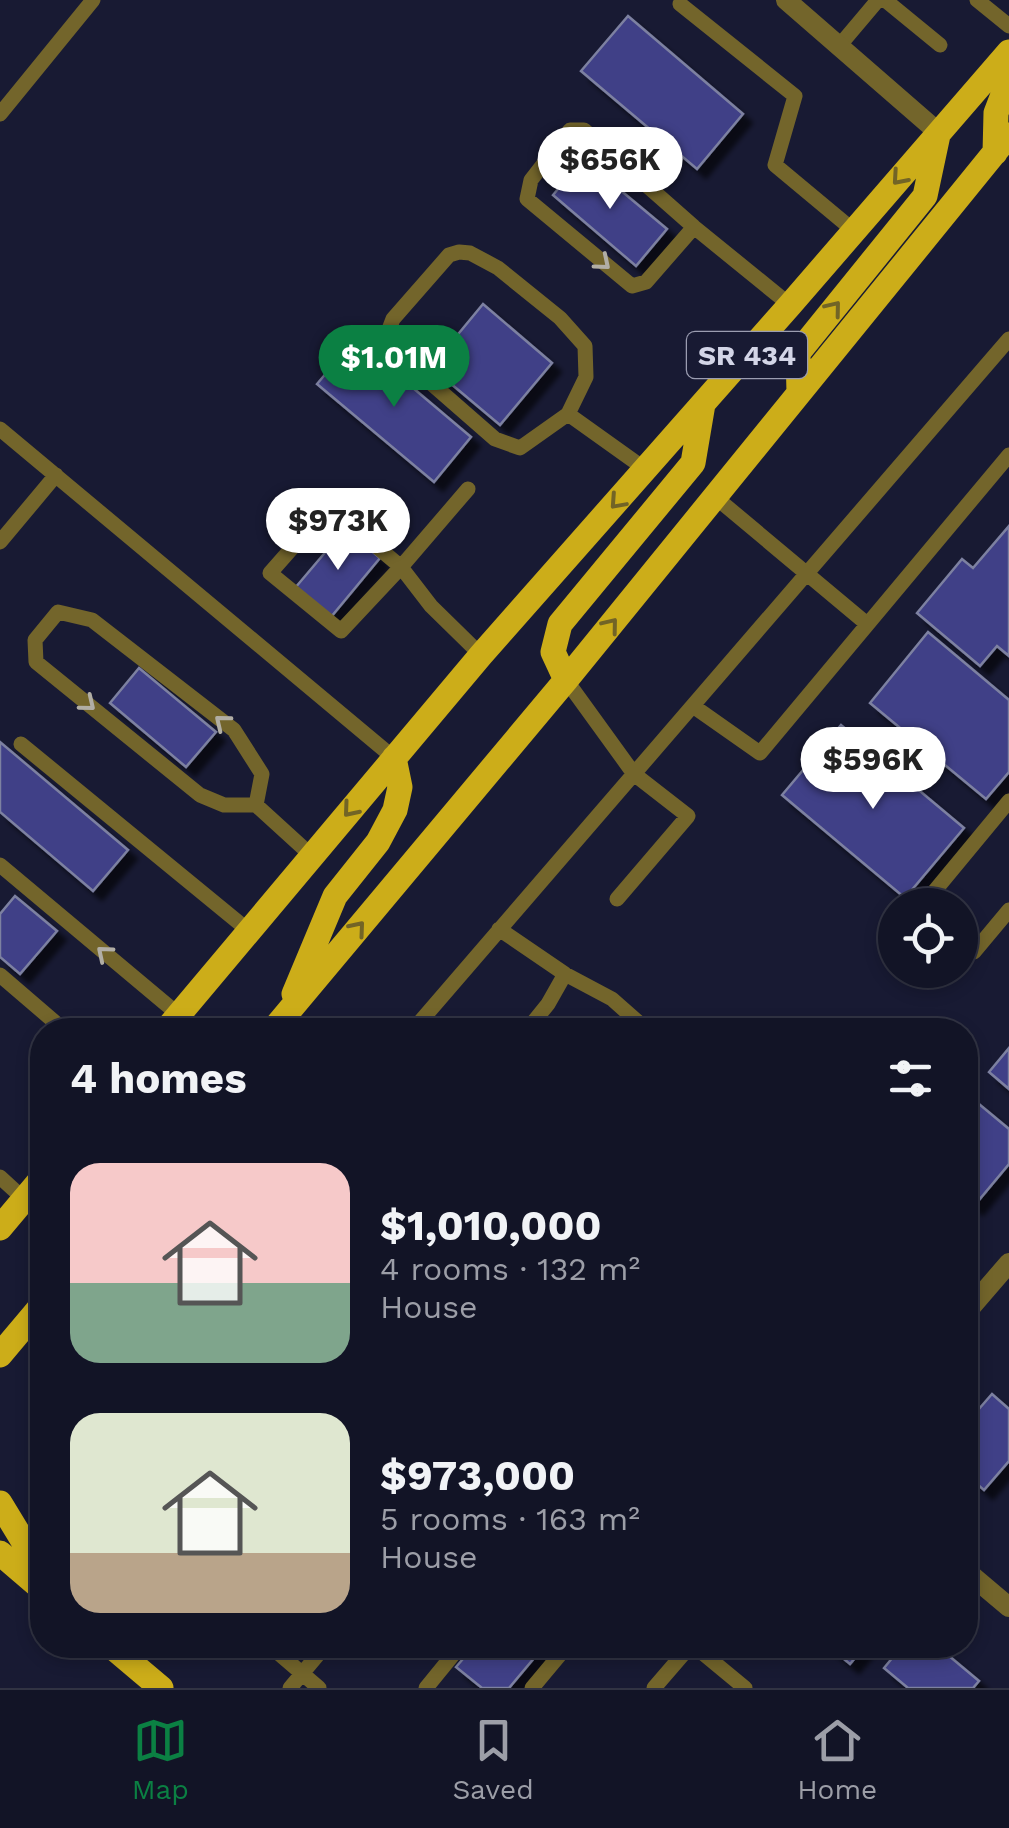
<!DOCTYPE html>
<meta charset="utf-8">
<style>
:root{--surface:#121426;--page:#1f2132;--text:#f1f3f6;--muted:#9c9ea7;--line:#313343;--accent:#0b8043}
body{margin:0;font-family:"Work Sans",sans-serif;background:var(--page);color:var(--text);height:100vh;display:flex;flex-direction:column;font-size:38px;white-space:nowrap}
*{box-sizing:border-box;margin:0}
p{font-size:32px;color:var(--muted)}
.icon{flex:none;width:55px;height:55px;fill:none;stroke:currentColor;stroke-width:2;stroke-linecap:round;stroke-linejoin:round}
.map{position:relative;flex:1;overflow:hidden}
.details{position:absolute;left:30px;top:1018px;width:948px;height:640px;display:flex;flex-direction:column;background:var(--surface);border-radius:40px;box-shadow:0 5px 15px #0003,0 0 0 2px var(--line)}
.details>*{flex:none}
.buttons{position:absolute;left:878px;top:888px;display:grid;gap:20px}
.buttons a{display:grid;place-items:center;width:100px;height:100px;border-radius:50%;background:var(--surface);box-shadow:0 5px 15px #0003,0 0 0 2px var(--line);font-size:50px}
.price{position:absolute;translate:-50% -85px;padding:0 22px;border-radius:35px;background:#fff;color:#222;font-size:32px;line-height:65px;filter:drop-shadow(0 2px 5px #0008)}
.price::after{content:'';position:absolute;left:50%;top:60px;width:30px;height:22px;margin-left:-15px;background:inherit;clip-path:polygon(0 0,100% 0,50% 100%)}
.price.selected{background:var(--accent);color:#fff}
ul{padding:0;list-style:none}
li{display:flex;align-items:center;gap:30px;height:250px;padding:0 40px}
li span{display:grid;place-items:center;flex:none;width:280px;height:200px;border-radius:30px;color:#555}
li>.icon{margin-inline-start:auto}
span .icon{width:120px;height:120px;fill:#fffc;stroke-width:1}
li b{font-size:42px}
h2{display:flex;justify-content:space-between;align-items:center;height:120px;padding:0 40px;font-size:42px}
.dock{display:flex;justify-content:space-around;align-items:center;height:140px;border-top:2px solid var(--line);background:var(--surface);font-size:28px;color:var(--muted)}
.dock a{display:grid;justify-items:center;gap:5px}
.dock .selected{color:var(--accent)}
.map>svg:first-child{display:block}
.building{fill:#3f3f87;stroke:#7d81a1;stroke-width:2.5;filter:url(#shadow)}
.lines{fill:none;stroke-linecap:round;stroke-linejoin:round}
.service{stroke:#73652b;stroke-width:15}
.minor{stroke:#73652b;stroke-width:20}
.primary{stroke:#ccad19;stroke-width:25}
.oneway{stroke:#726426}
.oneway2{stroke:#b1aea5}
.labels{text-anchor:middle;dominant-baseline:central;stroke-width:8;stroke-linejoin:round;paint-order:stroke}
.shield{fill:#181a33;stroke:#9b9db1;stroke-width:2.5}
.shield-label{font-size:28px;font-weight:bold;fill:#d3d5e7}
</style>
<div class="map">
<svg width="1009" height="1688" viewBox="0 0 1009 1688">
<defs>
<filter id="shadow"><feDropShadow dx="9" dy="9" stdDeviation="2.5" flood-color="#0009"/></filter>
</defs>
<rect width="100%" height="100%" fill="#181a33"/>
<path class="building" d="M628,16L743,114L697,169L581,71Z
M583,159L667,229L636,266L553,195Z
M483,304L552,363L500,425L431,367Z
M355,339L471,437L434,482L317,384Z
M1009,526V656L997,646L980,666L917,613L962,559L973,568Z
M345,529L380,558L331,617L295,588Z
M928,632L1009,700V772L986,799L870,703Z
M139,668L216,732L186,767L110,703Z
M841,725L964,828L905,898L782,795Z
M0,742L128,850L93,891L0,812Z
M15,896L57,931L20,974L0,957V914Z
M1009,1048V1089L989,1072Z
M979,1104L1009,1129V1164L974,1206L965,1199V1121Z
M992,1394L1009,1409V1461L984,1490L965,1474V1425Z
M475,1645H545L509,1688H482L456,1667Z
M827,1645H866L850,1664Z
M903,1645H936L979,1681L973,1688H908L884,1668Z"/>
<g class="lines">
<path class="service" d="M885,0L940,45
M977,0L1009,26
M680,4L795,96L775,165L853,230
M840,45L878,0
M0,114L93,0
M694,227L646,282L632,286L527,199L531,180L570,130H584L694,227L790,305
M459,252L470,253L498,268L560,318L585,346L586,377L568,414L520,448L495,439L408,363L388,332L393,319L449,255Z
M568,414L645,469
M0,429L394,758
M468,489L401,567L431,606L481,655
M714,496L867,624
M329,506L401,567L341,631L270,573Z
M0,542L56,475
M566,680L634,774L688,816L617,899
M693,706L760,753L1009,455
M21,744L249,931
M256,805L262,774L234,730L92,620L58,612L35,640L36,662L200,795L224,805H256L312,856
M0,865L179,1015
M923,905L1009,801
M499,929L565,974L548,1004L527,1030
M960,939L974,952L1009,910
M565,974L612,999L647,1030
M0,975L64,1030
M425,1017L441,1030
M413,1030L1009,339
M0,1177L24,1199
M269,1645L319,1688
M693,1645L745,1688
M290,1688L326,1645
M426,1688L461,1645
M532,1688L568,1645
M654,1688L691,1645"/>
<path class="minor" d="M786,0L939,133
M965,1314L1009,1263
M965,1570L1009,1607"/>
<path class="primary" d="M995,153L996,113L1009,79
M799,393L798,353L925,196L938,135
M566,680L553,652L560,624L693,463L703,404
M294,994L335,896L378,842L395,810L400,787L394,758
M166,1030L481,655L790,305L1009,52
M273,1030L566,680L1009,135
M0,1228L42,1178
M0,1355L42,1305
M0,1503L42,1572
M0,1553L42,1589
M110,1645L161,1688"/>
</g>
<defs><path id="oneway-chevron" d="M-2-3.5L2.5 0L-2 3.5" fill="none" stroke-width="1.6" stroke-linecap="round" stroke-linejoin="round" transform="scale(2.5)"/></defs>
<g class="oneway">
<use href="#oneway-chevron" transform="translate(899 178) rotate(131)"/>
<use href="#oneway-chevron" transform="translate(834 308) rotate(-51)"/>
<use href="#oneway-chevron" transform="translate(617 502) rotate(132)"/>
<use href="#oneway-chevron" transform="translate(611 625) rotate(-51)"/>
<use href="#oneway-chevron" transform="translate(350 810) rotate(130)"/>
<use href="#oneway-chevron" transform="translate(358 928) rotate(-50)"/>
</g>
<g class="oneway2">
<use href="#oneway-chevron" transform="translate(603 263) rotate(40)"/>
<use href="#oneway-chevron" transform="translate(88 704) rotate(39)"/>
<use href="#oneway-chevron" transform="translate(222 722) rotate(-141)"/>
<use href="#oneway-chevron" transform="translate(104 953) rotate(-140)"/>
</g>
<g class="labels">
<rect class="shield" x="687" y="332" width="120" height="46" rx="8"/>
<g class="shield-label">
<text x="747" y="355">SR 434</text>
</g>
</g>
</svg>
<div class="buttons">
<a><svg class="icon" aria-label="locate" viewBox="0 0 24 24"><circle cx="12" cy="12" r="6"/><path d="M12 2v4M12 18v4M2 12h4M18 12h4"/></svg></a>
</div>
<b class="price" style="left:610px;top:212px">$656K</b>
<b class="price selected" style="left:394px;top:410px">$1.01M</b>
<b class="price" style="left:338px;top:573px">$973K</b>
<b class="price" style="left:873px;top:812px">$596K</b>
<section class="details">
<h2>4 homes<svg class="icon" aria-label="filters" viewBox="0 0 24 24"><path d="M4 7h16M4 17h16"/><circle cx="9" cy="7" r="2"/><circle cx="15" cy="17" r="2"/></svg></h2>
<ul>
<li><span style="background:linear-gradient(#f6c9c9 60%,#7fa58c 0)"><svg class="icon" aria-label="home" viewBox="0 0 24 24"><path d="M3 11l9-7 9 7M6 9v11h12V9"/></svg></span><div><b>$1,010,000</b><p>4 rooms · 132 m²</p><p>House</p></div></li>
<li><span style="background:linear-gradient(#dfe7d0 70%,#b9a48a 0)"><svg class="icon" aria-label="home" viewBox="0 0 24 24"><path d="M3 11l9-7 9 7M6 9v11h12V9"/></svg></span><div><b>$973,000</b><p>5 rooms · 163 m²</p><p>House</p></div></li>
</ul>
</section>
</div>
<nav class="dock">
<a class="selected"><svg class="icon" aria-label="map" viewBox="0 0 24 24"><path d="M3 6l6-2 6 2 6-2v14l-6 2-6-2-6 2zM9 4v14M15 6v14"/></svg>Map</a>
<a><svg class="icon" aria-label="saved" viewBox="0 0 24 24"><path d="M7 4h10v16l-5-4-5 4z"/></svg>Saved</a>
<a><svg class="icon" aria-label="home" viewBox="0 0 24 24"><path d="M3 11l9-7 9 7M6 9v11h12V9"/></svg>Home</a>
</nav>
